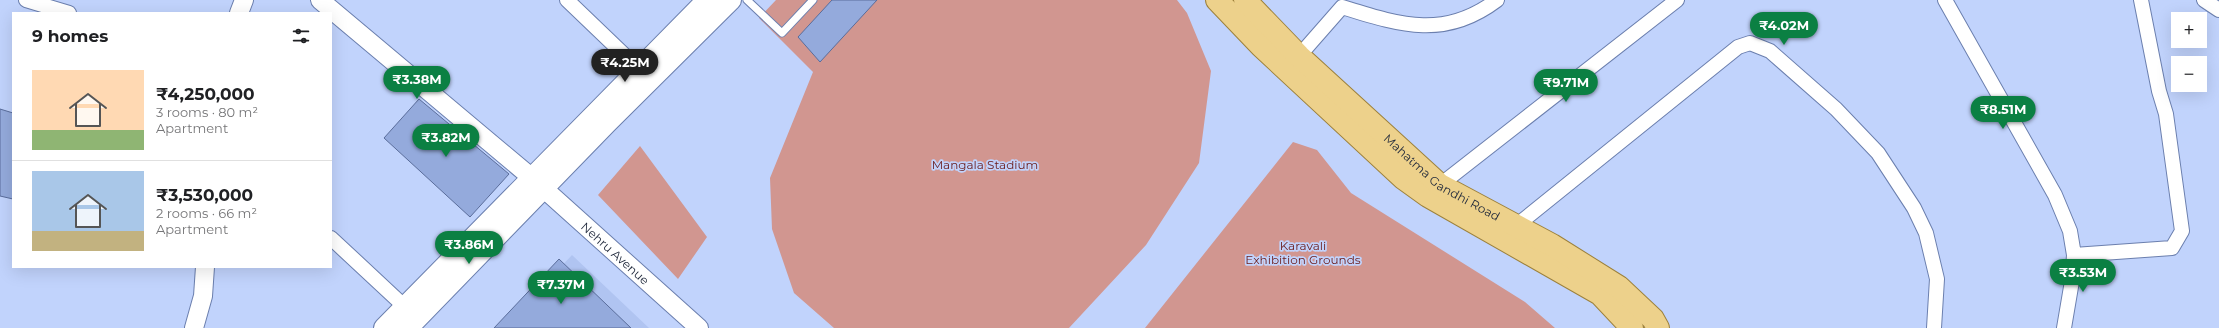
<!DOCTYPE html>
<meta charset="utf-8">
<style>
:root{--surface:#fff;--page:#f6f6f6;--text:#202124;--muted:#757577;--line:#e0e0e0;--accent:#0b8043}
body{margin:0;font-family:Montserrat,sans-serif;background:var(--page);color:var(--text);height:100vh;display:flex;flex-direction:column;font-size:15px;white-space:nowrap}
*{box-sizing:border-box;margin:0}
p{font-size:13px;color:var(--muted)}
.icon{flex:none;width:22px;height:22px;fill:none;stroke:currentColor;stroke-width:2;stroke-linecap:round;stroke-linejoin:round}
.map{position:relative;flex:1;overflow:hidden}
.panel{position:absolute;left:12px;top:12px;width:320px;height:256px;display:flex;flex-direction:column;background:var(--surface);border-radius:0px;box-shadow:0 4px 16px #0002}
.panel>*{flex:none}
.buttons{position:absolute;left:2171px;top:12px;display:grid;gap:8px}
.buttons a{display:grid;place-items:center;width:36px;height:36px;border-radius:0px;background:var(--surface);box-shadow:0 4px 16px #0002;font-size:20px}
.price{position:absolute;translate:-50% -34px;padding:0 9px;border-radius:14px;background:var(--accent);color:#fff;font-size:13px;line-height:26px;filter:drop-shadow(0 1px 2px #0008)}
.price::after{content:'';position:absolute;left:50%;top:24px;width:12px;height:9px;margin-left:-6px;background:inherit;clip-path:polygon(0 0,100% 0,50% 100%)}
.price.active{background:#222;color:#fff}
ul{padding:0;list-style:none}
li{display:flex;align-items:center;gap:12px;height:100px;padding:0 20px}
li+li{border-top:1px solid var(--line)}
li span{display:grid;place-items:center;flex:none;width:112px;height:80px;border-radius:0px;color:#555}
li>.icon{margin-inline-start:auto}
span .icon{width:48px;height:48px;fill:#fffc;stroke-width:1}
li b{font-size:17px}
h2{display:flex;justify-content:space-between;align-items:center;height:48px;padding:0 20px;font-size:17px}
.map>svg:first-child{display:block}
.built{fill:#b0c4f1}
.green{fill:#d19690}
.building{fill:#94aadc;stroke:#5a6d9b}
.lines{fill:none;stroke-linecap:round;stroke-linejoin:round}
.service-casing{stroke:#6b7fae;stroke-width:9}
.minor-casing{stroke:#6b7fae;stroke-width:16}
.tertiary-casing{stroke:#6b7fae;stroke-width:20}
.secondary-casing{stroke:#6b7fae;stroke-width:22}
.primary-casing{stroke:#9c813c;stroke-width:24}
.service{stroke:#fff;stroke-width:7}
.minor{stroke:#fff;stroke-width:14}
.tertiary{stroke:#fff;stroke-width:18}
.secondary{stroke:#fff;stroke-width:20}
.primary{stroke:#edd18b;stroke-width:22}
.labels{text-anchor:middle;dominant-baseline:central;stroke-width:3.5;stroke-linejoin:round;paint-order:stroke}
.park-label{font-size:12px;fill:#6a1a19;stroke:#c1d3fc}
.street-label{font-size:12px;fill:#1d2639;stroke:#c1d3fc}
</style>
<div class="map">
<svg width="2219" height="328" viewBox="0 0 2219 328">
<rect width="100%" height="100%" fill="#c1d3fc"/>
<path class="built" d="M572,255L649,328H503Z"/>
<path class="green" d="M776,0H1177L1187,13L1211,71L1199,163L1146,245L1069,328H834L794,293L772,229L770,178L813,72L759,18Z
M1293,142L1317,150L1351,193L1525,302L1555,328H1145Z
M640,146L707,237L678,279L598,195Z"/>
<path class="building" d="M832,0H877L820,62L798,37Z
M419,99L509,174L470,217L384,138Z
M0,109L13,113V199L0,196Z
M559,259L631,328H494Z"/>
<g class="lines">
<defs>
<path id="service" d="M747,0L782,33L813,0"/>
<path id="minor" d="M26,0L69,13
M567,0L639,69
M1945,0L2055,195L2070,231L2074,255L2072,281L2064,328
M2204,0L2219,10
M1299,56L1342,7C1400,25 1444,40 1497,0
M1435,189L1677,0
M1516,226L1738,47L1750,43L1770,51L1836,109L1878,153L1914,208L1926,233L1937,279L1934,328
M331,238L405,307
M2074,255L2172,248L2182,231L2166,114L2159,91L2141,0"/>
<g id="tertiary">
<path id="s1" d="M320,0L532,178L699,328"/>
<path d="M239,13L244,0"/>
<path d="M194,328L203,296L205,267"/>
</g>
<path id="secondary" d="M384,328L707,0
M408,328L607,123L731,0"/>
<g id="primary">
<path d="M1217,0L1261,46L1403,178L1428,196L1600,294L1632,328"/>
<path id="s2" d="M1245,0L1299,56L1440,185L1552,245L1619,287L1653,319L1658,328"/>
</g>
</defs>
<use href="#service" class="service-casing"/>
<use href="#minor" class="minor-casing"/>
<use href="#tertiary" class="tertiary-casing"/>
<use href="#secondary" class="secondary-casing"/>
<use href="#primary" class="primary-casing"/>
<use href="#service" class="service"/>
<use href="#minor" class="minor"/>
<use href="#tertiary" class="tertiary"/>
<use href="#secondary" class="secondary"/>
<use href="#primary" class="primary"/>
</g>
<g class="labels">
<g class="park-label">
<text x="985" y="164">Mangala Stadium</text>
<text x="1303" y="245">Karavali<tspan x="1303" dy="14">Exhibition Grounds</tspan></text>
</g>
<g class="street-label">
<text stroke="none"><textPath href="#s2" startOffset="266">Mahatma Gandhi Road</textPath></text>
<text stroke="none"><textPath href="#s1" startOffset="389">Nehru Avenue</textPath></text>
</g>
</g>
</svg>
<div class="buttons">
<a>+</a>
<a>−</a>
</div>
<b class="price" style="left:1784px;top:46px">₹4.02M</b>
<b class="price active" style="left:625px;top:83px">₹4.25M</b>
<b class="price" style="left:417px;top:100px">₹3.38M</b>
<b class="price" style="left:1566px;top:103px">₹9.71M</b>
<b class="price" style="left:2003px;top:130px">₹8.51M</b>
<b class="price" style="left:446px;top:158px">₹3.82M</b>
<b class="price" style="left:469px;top:265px">₹3.86M</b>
<b class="price" style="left:2083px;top:293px">₹3.53M</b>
<b class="price" style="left:561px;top:305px">₹7.37M</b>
<section class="panel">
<h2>9 homes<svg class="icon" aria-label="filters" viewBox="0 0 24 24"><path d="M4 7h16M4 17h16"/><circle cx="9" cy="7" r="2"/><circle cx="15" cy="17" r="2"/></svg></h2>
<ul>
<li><span style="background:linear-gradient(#ffd9b3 75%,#8fb573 0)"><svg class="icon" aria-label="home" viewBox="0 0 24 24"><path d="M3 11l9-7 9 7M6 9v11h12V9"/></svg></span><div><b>₹4,250,000</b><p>3 rooms · 80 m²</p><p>Apartment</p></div></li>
<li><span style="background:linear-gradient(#a9c7e8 75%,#c2b280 0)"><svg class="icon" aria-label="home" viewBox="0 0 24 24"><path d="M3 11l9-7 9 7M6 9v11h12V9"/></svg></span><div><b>₹3,530,000</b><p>2 rooms · 66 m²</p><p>Apartment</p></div></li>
</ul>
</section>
</div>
